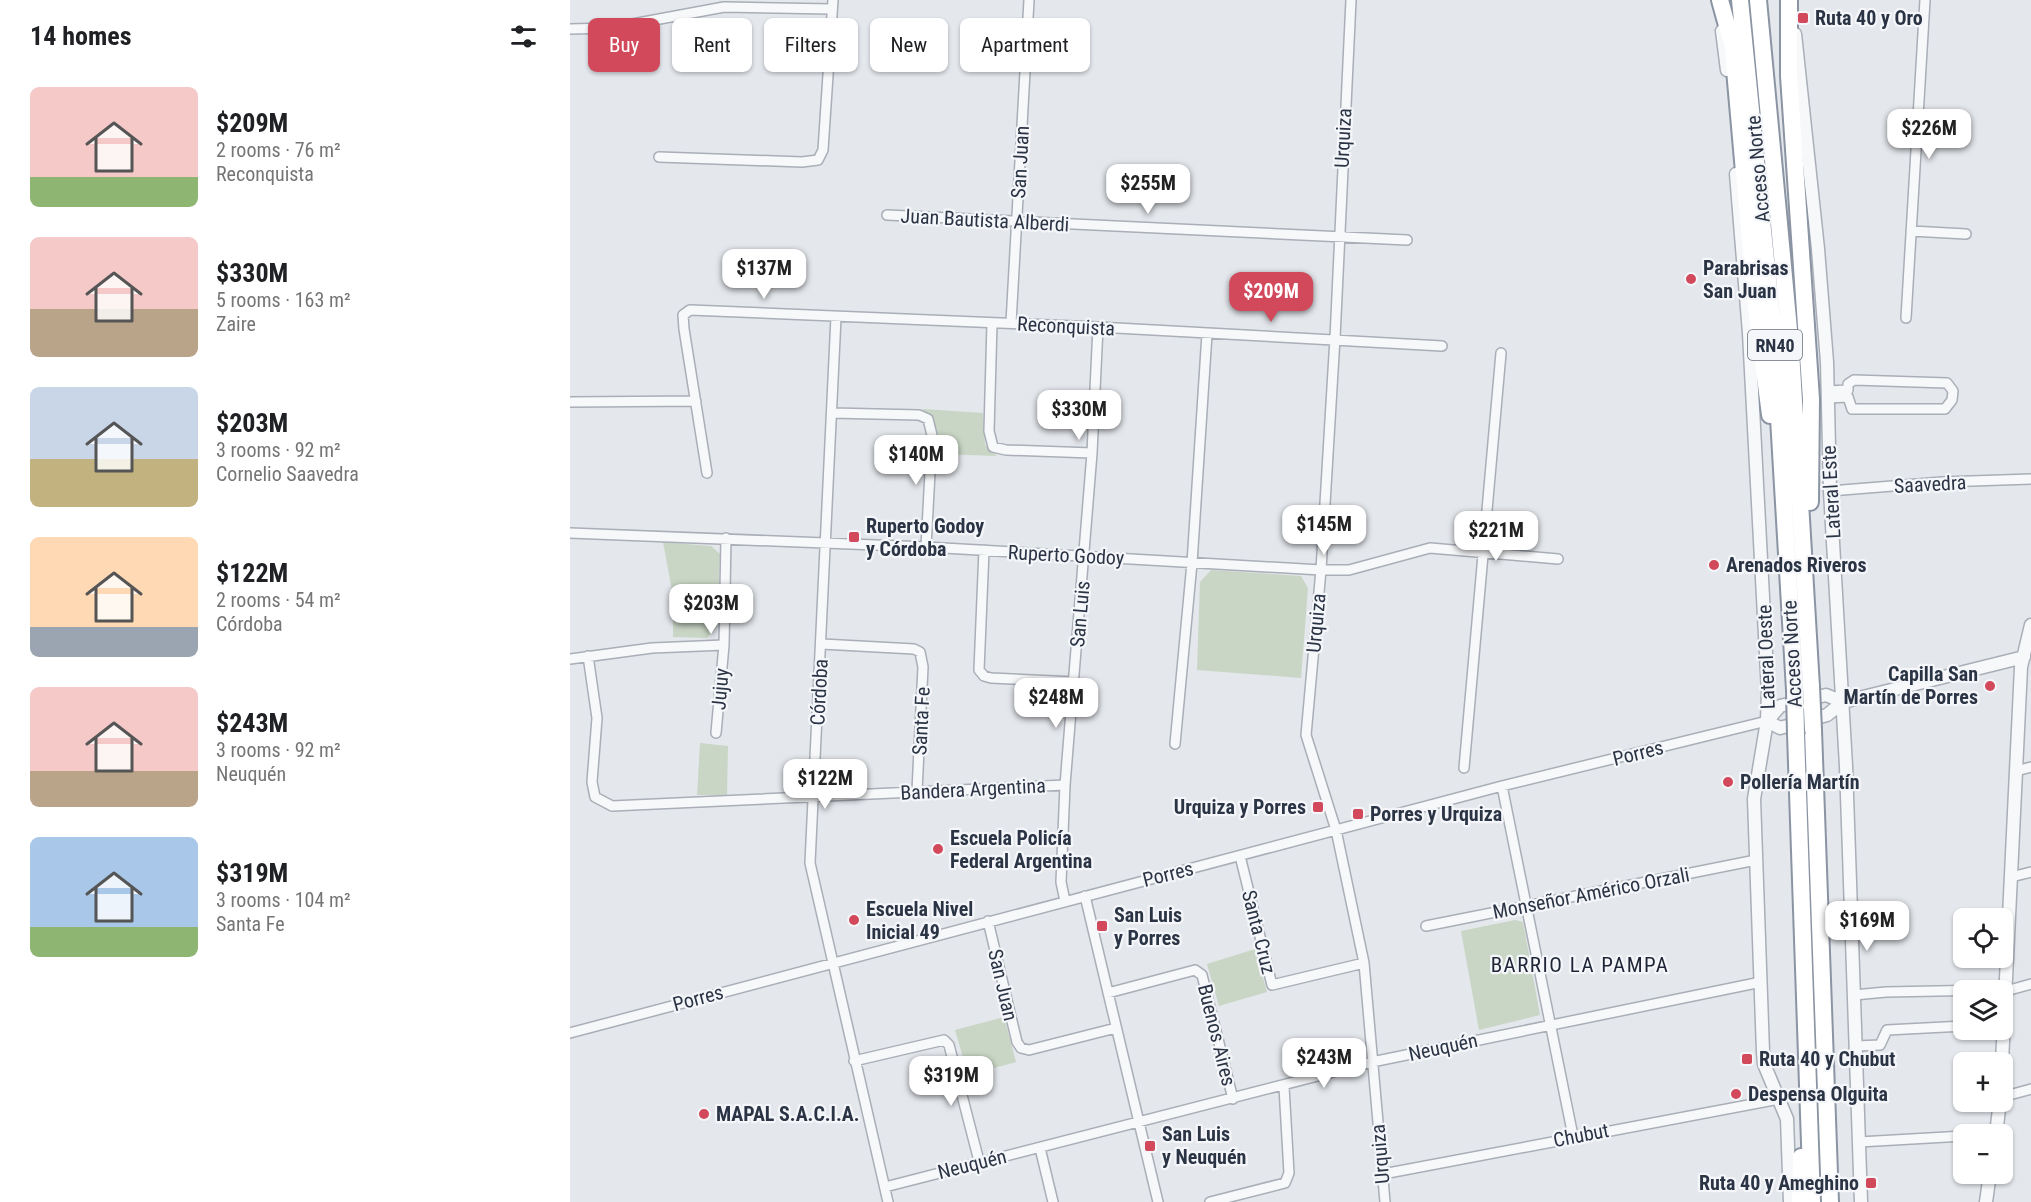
<!DOCTYPE html>
<meta charset="utf-8">
<style>
:root{--surface:#fff;--page:#f2f2f2;--text:#202124;--muted:#757577;--accent:#d1495b}
body{margin:0;font-family:"Roboto Condensed",sans-serif;background:var(--page);color:var(--text);height:100vh;display:flex;flex-direction:column;font-size:22px;white-space:nowrap}
*{box-sizing:border-box;margin:0}
p{font-size:20px;color:var(--muted)}
.icon{flex:none;width:33px;height:33px;fill:none;stroke:currentColor;stroke-width:2;stroke-linecap:round;stroke-linejoin:round}
.map{position:relative;flex:1;overflow:hidden}
.panel{display:flex;flex-direction:column;background:var(--surface);width:570px}
.panel>*{flex:none}
.hud{position:absolute;left:18px;top:18px;width:570px;height:54px;display:flex;gap:12px}
.controls{position:absolute;left:1383px;top:908px;display:grid;gap:12px}
.controls a{display:grid;place-items:center;width:60px;height:60px;border-radius:9px;background:var(--surface);box-shadow:0 2px 4px #0004;font-size:30px}
.price{position:absolute;translate:-50% -51px;padding:0 14px;border-radius:12px;background:#fff;color:#222;font-size:20px;line-height:39px;filter:drop-shadow(0 2px 3px #0008)}
.price::after{content:'';position:absolute;left:50%;top:36px;width:18px;height:14px;margin-left:-9px;background:inherit;clip-path:polygon(0 0,100% 0,50% 100%)}
.price.on{background:var(--accent);color:#fff}
ul{padding:0;list-style:none}
li{display:flex;align-items:center;gap:18px;height:150px;padding:0 30px}
li span{display:grid;place-items:center;flex:none;width:168px;height:120px;border-radius:9px;color:#555}
li>.icon{margin-inline-start:auto}
span .icon{width:72px;height:72px;fill:#fffc;stroke-width:1}
li b{font-size:26px}
h2{display:flex;justify-content:space-between;align-items:center;height:72px;padding:0 30px;font-size:26px}
.tag{padding:0 21px;border-radius:9px;background:var(--surface);box-shadow:0 2px 4px #0004;font-size:21px;line-height:54px}
.tag.on{background:var(--accent);color:#fff}
main{display:flex;flex:1;min-height:0}
.map>svg:first-child{display:block}
.green{fill:#c9d6c5}
.lines{fill:none;stroke-linecap:round;stroke-linejoin:round}
.minor-casing{stroke:#a9aeb7;stroke-width:12}
.tertiary-casing{stroke:#a9aeb7;stroke-width:15}
.motorway-casing{stroke:#8b94a3;stroke-width:20}
.minor{stroke:#f7f8fa;stroke-width:9}
.tertiary{stroke:#f7f8fa;stroke-width:12}
.motorway{stroke:#fff;stroke-width:16}
.motorway-bridge-casing{stroke:#8b94a3;stroke-width:20;stroke-linecap:butt}
.motorway-bridge{stroke:#fff;stroke-width:16}
.poi-dot{fill:#d1495b;stroke:#f4f6f9;stroke-width:2}
.labels{text-anchor:middle;dominant-baseline:central;stroke-width:4.5;stroke-linejoin:round;paint-order:stroke}
.shield{fill:#f4f6f9;stroke:#676e7b;stroke-width:1.5}
.shield-label{font-size:18px;font-weight:bold;fill:#2b3445}
.poi-label{font-size:20px;font-weight:bold;fill:#2b3445;stroke:#f4f6f9;text-anchor:start}
.street-label{font-size:20px;fill:#2b3445;stroke:#f4f6f9}
.neighbourhood-label{font-size:21px;letter-spacing:1.5px;fill:#1d2536;stroke:#f4f6f9}
</style>
<main>
<section class="panel">
<h2>14 homes<svg class="icon" aria-label="filters" viewBox="0 0 24 24"><path d="M4 7h16M4 17h16"/><circle cx="9" cy="7" r="2"/><circle cx="15" cy="17" r="2"/></svg></h2>
<ul>
<li><span style="background:linear-gradient(#f6c9c9 75%,#8fb573 0)"><svg class="icon" aria-label="home" viewBox="0 0 24 24"><path d="M3 11l9-7 9 7M6 9v11h12V9"/></svg></span><div><b>$209M</b><p>2 rooms · 76 m²</p><p>Reconquista</p></div></li>
<li><span style="background:linear-gradient(#f6c9c9 60%,#b9a48a 0)"><svg class="icon" aria-label="home" viewBox="0 0 24 24"><path d="M3 11l9-7 9 7M6 9v11h12V9"/></svg></span><div><b>$330M</b><p>5 rooms · 163 m²</p><p>Zaire</p></div></li>
<li><span style="background:linear-gradient(#c9d6e8 60%,#c2b280 0)"><svg class="icon" aria-label="home" viewBox="0 0 24 24"><path d="M3 11l9-7 9 7M6 9v11h12V9"/></svg></span><div><b>$203M</b><p>3 rooms · 92 m²</p><p>Cornelio Saavedra</p></div></li>
<li><span style="background:linear-gradient(#ffd9b3 75%,#9aa5b1 0)"><svg class="icon" aria-label="home" viewBox="0 0 24 24"><path d="M3 11l9-7 9 7M6 9v11h12V9"/></svg></span><div><b>$122M</b><p>2 rooms · 54 m²</p><p>Córdoba</p></div></li>
<li><span style="background:linear-gradient(#f6c9c9 70%,#b9a48a 0)"><svg class="icon" aria-label="home" viewBox="0 0 24 24"><path d="M3 11l9-7 9 7M6 9v11h12V9"/></svg></span><div><b>$243M</b><p>3 rooms · 92 m²</p><p>Neuquén</p></div></li>
<li><span style="background:linear-gradient(#a9c7e8 75%,#8fb573 0)"><svg class="icon" aria-label="home" viewBox="0 0 24 24"><path d="M3 11l9-7 9 7M6 9v11h12V9"/></svg></span><div><b>$319M</b><p>3 rooms · 104 m²</p><p>Santa Fe</p></div></li>
</ul>
</section>
<div class="map">
<svg width="1461" height="1202" viewBox="0 0 1461 1202">
<rect width="100%" height="100%" fill="#e4e7ec"/>
<path class="green" d="M353,409L413,413L415,445L427,456L369,454C368,436 370,422 353,412Z
M93,542L141,546L150,554L147,627L137,638L103,637V596Z
M641,570L731,576L738,588L731,678L627,670L630,582Z
M130,743L158,746L157,795H127Z
M945,920L953,922L970,1015L909,1030L891,931Z
M685,949L697,992L649,1006L637,964Z
M434,1017L446,1062L398,1075L385,1030Z"/>
<g class="lines">
<defs>
<path id="minor" d="M781,0L765,338L751,570L736,735L766,830L794,963L815,1202
M0,29L41,28L154,7L261,9
M89,157L232,162L248,160L253,150L263,0
M317,215L837,240
M1341,231L1396,234
M266,317L240,863L318,1202
M1336,318L1355,0
M422,323L419,431L423,447L436,450L522,453
M441,323L459,0
M1257,391L1278,390V384L1284,380L1377,383L1383,391L1382,400L1375,409H1282L1278,397L1258,398
M0,402L126,401
M262,413L349,415L358,419L362,435L356,547
M137,473L114,329L113,315L120,310L528,327L872,346
M1260,491L1372,482L1461,479
M0,533L356,547L751,570H779L860,548L988,559
M414,550L409,670L414,676L421,678L504,682
M252,644L344,649L350,652L353,667L347,791
M18,656L27,718L22,782L25,797L42,806L495,785
M0,659L82,648L154,645
M146,733L154,645L156,538
M605,744L622,563L637,334
M894,768L931,353
M1446,771L1461,767
M932,786L1003,1136
M670,856L702,985L794,963
M1441,877L1461,872
M515,896L588,1202
M495,901L491,882L495,785L522,453L528,327
M418,921L447,1042L451,1048L459,1050L546,1028
M856,926L1186,860
M1436,991L1461,984
M538,993L625,970L632,975L663,1099
M1284,995L1316,992L1418,990
M0,1033L932,786L1197,721
M1286,1046L1310,1045L1317,1030L1394,1026
M284,1061L374,1040L379,1045L409,1161
M1432,1097L1461,1089
M1289,1142L1394,1136
M470,1148L483,1202
M813,1174L1210,1099
M315,1187L802,1062L1191,982
M640,1202L715,1183L719,1173L714,1087"/>
<path id="tertiary" d="M1152,31L1157,70
M1225,34L1248,249L1257,362L1260,491L1276,766L1291,1202
M1166,174L1179,333L1198,692L1197,721L1184,799L1193,1052L1194,1064L1217,1119L1220,1202
M1197,721L1210,728L1257,715L1273,702L1454,657
M1197,721L1210,706L1256,695L1273,702
M1432,1062L1451,667L1461,625
M1426,1134L1430,1101
M1416,1202L1420,1173"/>
<path id="motorway" d="M1150,0L1163,47L1186,308L1200,415
M1170,0L1205,350L1225,690
M1188,0L1221,351L1241,687
M1219,0V76L1241,399L1240,502
M1243,730L1260,1202
M1226,734L1242,1202
M1230,1202L1231,1157"/>
</defs>
<use href="#minor" class="minor-casing"/>
<use href="#tertiary" class="tertiary-casing"/>
<use href="#motorway" class="motorway-casing"/>
<use href="#minor" class="minor"/>
<use href="#tertiary" class="tertiary"/>
<use href="#motorway" class="motorway"/>
<defs>
<path id="motorway-bridge" d="M1241,687L1243,730
M1225,690L1226,734"/>
</defs>
<use href="#motorway-bridge" class="motorway-bridge-casing"/>
<use href="#motorway-bridge" class="motorway-bridge"/>
</g>
<g class="poi-dot">
<rect x="1227" y="12" width="12" height="12" rx="3"/>
<circle cx="1121" cy="279" r="6"/>
<rect x="278" y="531" width="12" height="12" rx="3"/>
<circle cx="1144" cy="565" r="6"/>
<circle cx="1420" cy="686" r="6"/>
<circle cx="1158" cy="782" r="6"/>
<rect x="742" y="801" width="12" height="12" rx="3"/>
<rect x="782" y="808" width="12" height="12" rx="3"/>
<circle cx="368" cy="849" r="6"/>
<circle cx="284" cy="920" r="6"/>
<rect x="526" y="920" width="12" height="12" rx="3"/>
<rect x="1171" y="1053" width="12" height="12" rx="3"/>
<circle cx="1166" cy="1094" r="6"/>
<circle cx="134" cy="1114" r="6"/>
<rect x="574" y="1140" width="12" height="12" rx="3"/>
<rect x="1295" y="1177" width="12" height="12" rx="3"/>
</g>
<g class="labels">
<rect class="shield" x="1178" y="330" width="54" height="30" rx="4.5"/>
<g class="shield-label">
<text x="1205" y="345">RN40</text>
</g>
<g class="poi-label">
<text x="1245" y="18">Ruta 40 y Oro</text>
<text x="1133" y="268">Parabrisas<tspan x="1133" dy="23">San Juan</tspan></text>
<text x="296" y="526">Ruperto Godoy<tspan x="296" dy="23">y Córdoba</tspan></text>
<text x="1156" y="565">Arenados Riveros</text>
<text x="1408" y="674" text-anchor="end">Capilla San<tspan x="1408" dy="23">Martín de Porres</tspan></text>
<text x="1170" y="782">Pollería Martín</text>
<text x="736" y="807" text-anchor="end">Urquiza y Porres</text>
<text x="800" y="814">Porres y Urquiza</text>
<text x="380" y="838">Escuela Policía<tspan x="380" dy="23">Federal Argentina</tspan></text>
<text x="296" y="909">Escuela Nivel<tspan x="296" dy="23">Inicial 49</tspan></text>
<text x="544" y="915">San Luis<tspan x="544" dy="23">y Porres</tspan></text>
<text x="1189" y="1059">Ruta 40 y Chubut</text>
<text x="1178" y="1094">Despensa Olguita</text>
<text x="146" y="1114">MAPAL S.A.C.I.A.</text>
<text x="592" y="1134">San Luis<tspan x="592" dy="23">y Neuquén</tspan></text>
<text x="1289" y="1183" text-anchor="end">Ruta 40 y Ameghino</text>
</g>
<g class="street-label">
<text transform="translate(773 138) rotate(-87)">Urquiza</text>
<text transform="translate(450 162) rotate(-87)">San Juan</text>
<text transform="translate(1188 169) rotate(-95)">Acceso Norte</text>
<text transform="translate(415 220) rotate(3)">Juan Bautista Alberdi</text>
<text transform="translate(496 326) rotate(3)">Reconquista</text>
<text transform="translate(1360 484) rotate(-3)">Saavedra</text>
<text transform="translate(1261 492) rotate(-93)">Lateral Este</text>
<text transform="translate(496 555) rotate(3)">Ruperto Godoy</text>
<text transform="translate(510 614) rotate(-85)">San Luis</text>
<text transform="translate(746 623) rotate(-85)">Urquiza</text>
<text transform="translate(1222 654) rotate(-93)">Acceso Norte</text>
<text transform="translate(1196 657) rotate(-92)">Lateral Oeste</text>
<text transform="translate(150 689) rotate(-85)">Jujuy</text>
<text transform="translate(249 692) rotate(-87)">Córdoba</text>
<text transform="translate(351 721) rotate(-87)">Santa Fe</text>
<text transform="translate(1068 753) rotate(-14)">Porres</text>
<text transform="translate(403 789) rotate(-3)">Bandera Argentina</text>
<text transform="translate(598 874) rotate(-14)">Porres</text>
<text transform="translate(1021 893) rotate(-11)">Monseñor Américo Orzali</text>
<text transform="translate(689 932) rotate(76)">Santa Cruz</text>
<text transform="translate(433 985) rotate(77)">San Juan</text>
<text transform="translate(128 998) rotate(-15)">Porres</text>
<text transform="translate(647 1035) rotate(76)">Buenos Aires</text>
<text transform="translate(873 1047) rotate(-12)">Neuquén</text>
<text transform="translate(1011 1135) rotate(-11)">Chubut</text>
<text transform="translate(810 1154) rotate(-95)">Urquiza</text>
<text transform="translate(402 1164) rotate(-14)">Neuquén</text>
</g>
<g class="neighbourhood-label">
<text x="1010" y="965">BARRIO LA PAMPA</text>
</g>
</g>
</svg>
<div class="controls">
<a><svg class="icon" aria-label="locate" viewBox="0 0 24 24"><circle cx="12" cy="12" r="6"/><path d="M12 2v4M12 18v4M2 12h4M18 12h4"/></svg></a>
<a><svg class="icon" aria-label="layers" viewBox="0 0 24 24"><path d="M12 4l9 5-9 5-9-5zM3 14l9 5 9-5"/></svg></a>
<a>+</a>
<a>−</a>
</div>
<b class="price" style="left:1359px;top:160px">$226M</b>
<b class="price" style="left:578px;top:215px">$255M</b>
<b class="price" style="left:194px;top:300px">$137M</b>
<b class="price on" style="left:701px;top:323px">$209M</b>
<b class="price" style="left:509px;top:441px">$330M</b>
<b class="price" style="left:346px;top:486px">$140M</b>
<b class="price" style="left:754px;top:556px">$145M</b>
<b class="price" style="left:926px;top:562px">$221M</b>
<b class="price" style="left:141px;top:635px">$203M</b>
<b class="price" style="left:486px;top:729px">$248M</b>
<b class="price" style="left:255px;top:810px">$122M</b>
<b class="price" style="left:1297px;top:952px">$169M</b>
<b class="price" style="left:754px;top:1089px">$243M</b>
<b class="price" style="left:381px;top:1107px">$319M</b>
<div class="hud">
<a class="tag on">Buy</a>
<a class="tag">Rent</a>
<a class="tag">Filters</a>
<a class="tag">New</a>
<a class="tag">Apartment</a>
</div>
</div>
</main>
